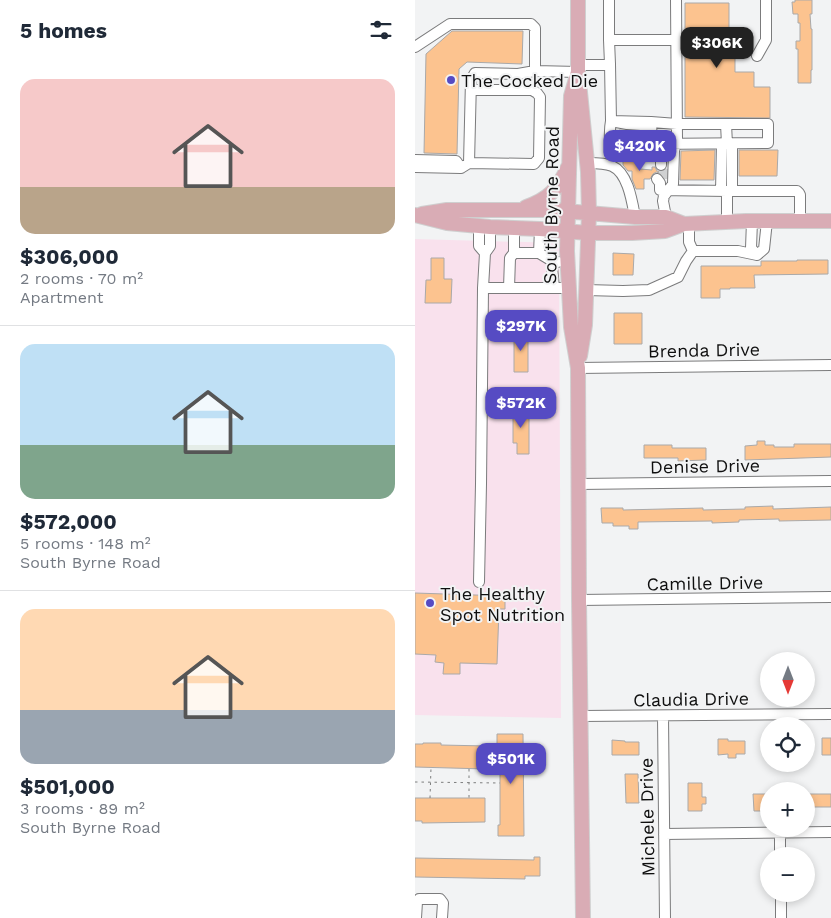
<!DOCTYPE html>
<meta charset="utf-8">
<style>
:root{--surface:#fff;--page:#f2f2f3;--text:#1f2937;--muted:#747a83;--line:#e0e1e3;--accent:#564bc3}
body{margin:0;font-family:"Work Sans",sans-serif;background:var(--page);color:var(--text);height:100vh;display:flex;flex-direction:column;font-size:19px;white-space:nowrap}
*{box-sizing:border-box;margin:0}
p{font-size:16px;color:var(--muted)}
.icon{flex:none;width:28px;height:28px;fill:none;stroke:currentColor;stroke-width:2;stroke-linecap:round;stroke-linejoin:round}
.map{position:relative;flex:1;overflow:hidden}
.sheet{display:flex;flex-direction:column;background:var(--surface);width:415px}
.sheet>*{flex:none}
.needle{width:32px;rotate:180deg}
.fabs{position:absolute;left:345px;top:652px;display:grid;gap:10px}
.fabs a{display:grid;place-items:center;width:55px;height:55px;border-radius:50%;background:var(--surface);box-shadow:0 2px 8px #0003;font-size:25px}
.price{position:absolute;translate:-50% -42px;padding:0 11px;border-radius:10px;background:var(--accent);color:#fff;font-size:16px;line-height:32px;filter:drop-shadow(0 1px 2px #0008)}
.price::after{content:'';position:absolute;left:50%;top:30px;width:15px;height:11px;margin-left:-8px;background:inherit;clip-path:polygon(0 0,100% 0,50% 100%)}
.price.on{background:#222;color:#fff}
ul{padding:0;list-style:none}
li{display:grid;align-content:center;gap:10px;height:265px;padding:0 20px}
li+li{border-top:1px solid var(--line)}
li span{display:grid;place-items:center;height:155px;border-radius:15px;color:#555}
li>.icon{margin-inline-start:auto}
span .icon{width:90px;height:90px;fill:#fffc;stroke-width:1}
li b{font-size:21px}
h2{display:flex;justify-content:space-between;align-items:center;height:60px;padding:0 20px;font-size:21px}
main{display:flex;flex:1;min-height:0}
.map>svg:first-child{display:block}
.commercial{fill:#f9e1ed}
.building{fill:#fcc38f;stroke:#aaa9a9}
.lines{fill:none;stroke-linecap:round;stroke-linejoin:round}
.minor-tunnel{stroke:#d0d1d2;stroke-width:10;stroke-dasharray:10 5;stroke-linecap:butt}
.minor-casing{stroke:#7b7b7c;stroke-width:12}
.major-casing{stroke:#cfcfcf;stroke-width:16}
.path{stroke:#7d7e7e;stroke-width:1;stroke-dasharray:2.5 4;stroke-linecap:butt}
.minor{stroke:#fff;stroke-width:10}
.major{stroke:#d9acb5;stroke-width:14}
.poi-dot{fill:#564bc3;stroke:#f2f3f4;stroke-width:2}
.labels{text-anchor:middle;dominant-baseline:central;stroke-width:4;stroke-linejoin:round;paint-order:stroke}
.poi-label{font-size:18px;fill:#0f0f0f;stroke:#f2f3f4;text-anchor:start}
.street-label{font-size:18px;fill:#0f0f0f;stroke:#f2f3f4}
</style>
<main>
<section class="sheet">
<h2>5 homes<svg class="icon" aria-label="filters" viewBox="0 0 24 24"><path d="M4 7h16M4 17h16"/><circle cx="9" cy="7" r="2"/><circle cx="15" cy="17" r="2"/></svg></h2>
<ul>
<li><span style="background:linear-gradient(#f6c9c9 70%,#b9a48a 0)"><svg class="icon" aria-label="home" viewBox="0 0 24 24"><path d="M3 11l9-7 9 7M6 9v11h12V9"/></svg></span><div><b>$306,000</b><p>2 rooms · 70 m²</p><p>Apartment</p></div></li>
<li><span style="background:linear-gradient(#bfe0f5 65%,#7fa58c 0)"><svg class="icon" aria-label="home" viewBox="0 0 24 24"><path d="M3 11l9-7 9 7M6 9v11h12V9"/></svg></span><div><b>$572,000</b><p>5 rooms · 148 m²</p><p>South Byrne Road</p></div></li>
<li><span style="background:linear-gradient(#ffd9b3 65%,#9aa5b1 0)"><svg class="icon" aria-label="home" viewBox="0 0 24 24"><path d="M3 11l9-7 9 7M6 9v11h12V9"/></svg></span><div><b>$501,000</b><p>3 rooms · 89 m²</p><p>South Byrne Road</p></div></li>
</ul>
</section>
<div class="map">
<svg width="416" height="918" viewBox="0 0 416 918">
<rect width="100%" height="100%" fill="#f2f3f4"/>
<path class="commercial" d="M0,239L144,243L146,718L0,715Z"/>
<path class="building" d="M380,0H397V14H395L396,29H397V70H396V83H383V49H381V41H385V23H383V14H378L377,2H380Z
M270,3H314V35H320V72H339V87H355V118L270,117Z
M37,31H108L107,64L52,62L44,69L42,154L9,153L11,54Z
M204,130L226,132V141H204Z
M300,150L299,180H265L266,151Z
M324,150H363L362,176H324Z
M208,159H225V169L237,170V167H240L242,171L246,172L252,169L251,179L245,173L241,172L238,174L235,179H229V189H221L217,179V171H213L208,165Z
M198,253L219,254L218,275H198Z
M16,258H29V279H37L36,303H10L11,280H16Z
M382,260H413V274L339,275L340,288H315V289H305V298H286V266H346V261H382Z
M199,313H227V344H199Z
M106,329H113V372H99V334H106Z
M98,407H114V454H102V443H98Z
M342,441H350V445H359V447H379V444H416V457L330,460V446L342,445Z
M229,445H257V448H291V460L263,461V458H229Z
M358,506V509L416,507V520L364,521V519L324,520V522L297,523V521L223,522V529H214V526H198V523H187L186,508H208V510L288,508V510L330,509V507Z
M0,593L90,596V609H84L82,664L45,663V674H28L29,663L20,662L21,655L0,654Z
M82,734H108L109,836H83V825H85V745H82Z
M407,738H416V755H407Z
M303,739H313V741H330V754H321V758H313V754L303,755Z
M197,740L210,741V742H224V755H197Z
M8,743H26V745L72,746L71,769L0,767V744H8Z
M210,774H223L224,803H211Z
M273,783H287V797H291V804H287V811H273Z
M338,794H354V808H352V811H339Z
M391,794H416V807H391Z
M0,798H70V822L7,823V821H0Z
M119,857H125V876H110V879L0,877V858L119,860Z"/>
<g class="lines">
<path class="minor-tunnel" d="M249,179V167"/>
<defs>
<path id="minor" d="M194,0V40
M0,47L35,24H116L120,28V71
M342,56L351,40V0
M195,64L196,121L236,122L262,124H353V143L237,144L236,122
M163,65H188L195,64L194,40H262
M196,121L212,124L226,125L232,127L233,140L231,147C225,149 201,151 196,145C194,141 195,126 196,121Z
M311,124L312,144
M317,144V191
M0,160L41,161L46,168
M54,163L119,164L124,158L125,97L122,93L117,90H56
M173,163C180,163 190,163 197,166C213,173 217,201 220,217
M246,165V144
M0,167L46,168L54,163L56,80L60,73L103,74L120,71L163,72
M242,179L245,183V190L312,191
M306,191L307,144
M251,217L248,201L249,196L258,184L259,151L262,138L261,0
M337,221L336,248L342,255L349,249L352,221
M312,222V191H382L384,193L385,195V221
M274,224V242L278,251
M64,226V246L70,253L75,246V227
M99,253V228
M124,253L125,229
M68,288H154
M94,288L95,258L99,253H124L139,262
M139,288L137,267L139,262H143
M171,290L208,291L234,290L263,277L271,261L278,251H323L342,255
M163,368L416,365
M164,484L416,481
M64,582L66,484L68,288L70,253
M164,600L416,597
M166,716L416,714
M248,716L250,918
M365,832V856
M249,834L416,832
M366,894V918
M1,918L2,902L4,899H25L28,903L27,918"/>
<path id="major" d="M163,0V72L173,172L174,213L170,325L165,356
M163,72L156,96L152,251L156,327L163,368L164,600L168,918
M111,207C134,199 143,189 153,167
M7,214L32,210H138L220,217H251L269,224
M0,215L32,223L75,227L125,229L173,233H217L250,231L269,224L331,221H416"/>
</defs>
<use href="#minor" class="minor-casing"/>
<use href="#major" class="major-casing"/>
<path class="path" d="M54,769V798
M0,782L85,783
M15,798L16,768"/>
<use href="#minor" class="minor"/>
<use href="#major" class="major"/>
</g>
<g class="poi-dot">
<circle cx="36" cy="80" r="5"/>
<circle cx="15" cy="603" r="5"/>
</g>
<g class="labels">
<g class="poi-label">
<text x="46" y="80">The Cocked Die</text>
<text x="25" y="593">The Healthy<tspan x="25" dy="21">Spot Nutrition</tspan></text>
</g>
<g class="street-label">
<text transform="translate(136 205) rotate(-89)">South Byrne Road</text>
<text transform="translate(289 350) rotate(-1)">Brenda Drive</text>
<text transform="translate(290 466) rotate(-1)">Denise Drive</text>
<text transform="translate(290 583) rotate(-1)">Camille Drive</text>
<text transform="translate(276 699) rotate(-1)">Claudia Drive</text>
<text transform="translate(232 817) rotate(-91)">Michele Drive</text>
</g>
</g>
</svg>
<div class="fabs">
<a><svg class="needle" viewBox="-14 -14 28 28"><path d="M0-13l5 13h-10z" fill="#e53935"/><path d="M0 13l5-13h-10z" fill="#747a83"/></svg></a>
<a><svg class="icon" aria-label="locate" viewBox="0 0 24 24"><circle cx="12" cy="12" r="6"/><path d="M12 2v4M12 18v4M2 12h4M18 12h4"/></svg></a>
<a>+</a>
<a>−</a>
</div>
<b class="price on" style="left:302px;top:69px">$306K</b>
<b class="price" style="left:225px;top:172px">$420K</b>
<b class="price" style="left:106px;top:352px">$297K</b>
<b class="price" style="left:106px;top:429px">$572K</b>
<b class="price" style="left:96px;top:785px">$501K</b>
</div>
</main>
